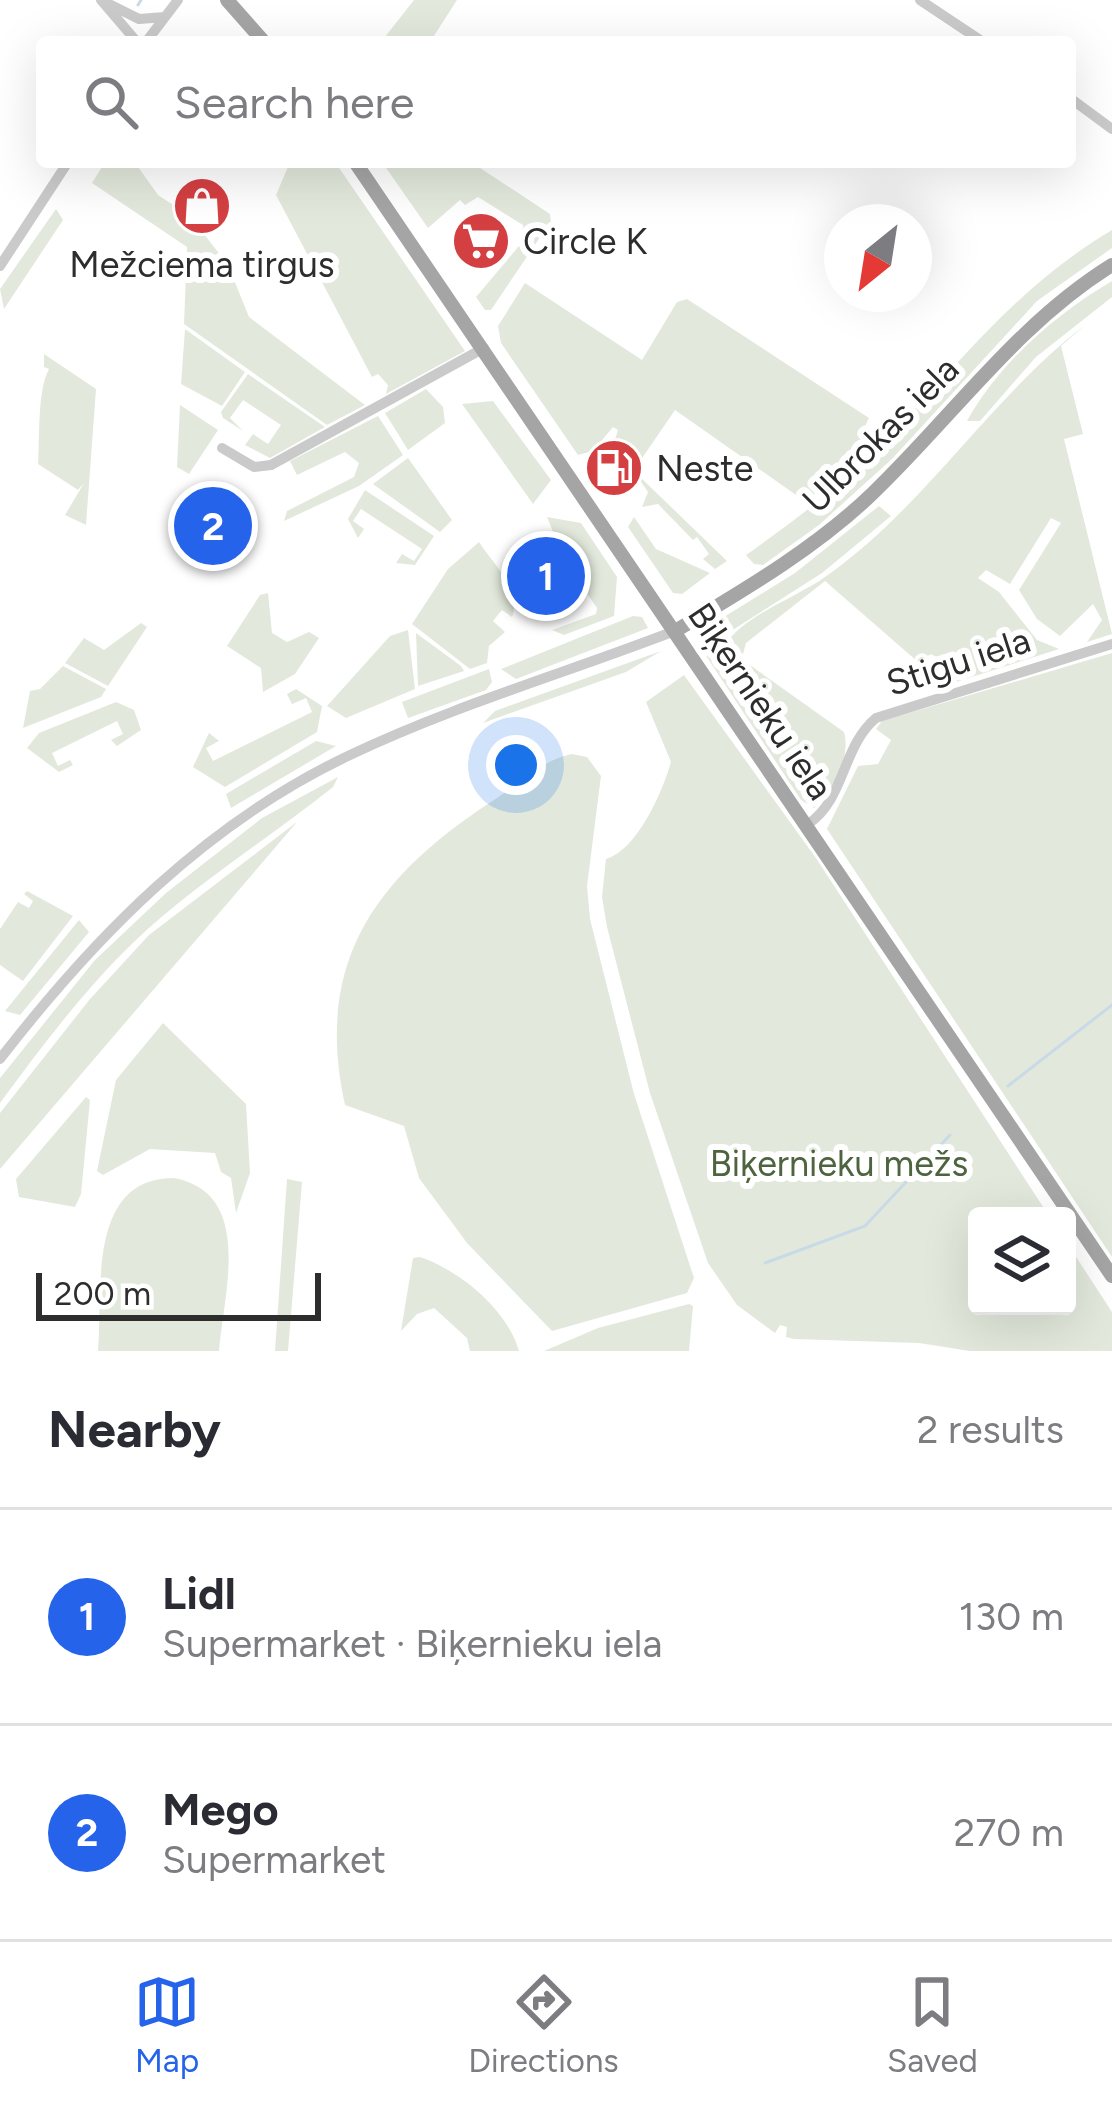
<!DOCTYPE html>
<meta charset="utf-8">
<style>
:root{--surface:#fff;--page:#f2f2f3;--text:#2b2b33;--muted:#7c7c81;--line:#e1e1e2;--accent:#2563eb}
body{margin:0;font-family:Figtree,sans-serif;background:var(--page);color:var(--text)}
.controls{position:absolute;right:36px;bottom:36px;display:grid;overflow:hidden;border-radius:12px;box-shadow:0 12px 48px #0002}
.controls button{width:108px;height:108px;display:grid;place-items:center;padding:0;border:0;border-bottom:3px solid var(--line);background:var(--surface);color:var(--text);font:60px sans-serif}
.compass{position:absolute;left:824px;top:204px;width:108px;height:108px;border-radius:50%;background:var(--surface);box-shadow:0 12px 48px #0002;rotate:210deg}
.scale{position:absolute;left:36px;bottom:30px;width:285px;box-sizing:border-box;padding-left:12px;border:6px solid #2d2d2d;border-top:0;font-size:33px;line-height:42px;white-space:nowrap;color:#2d2d2d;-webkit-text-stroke:9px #fff;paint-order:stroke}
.you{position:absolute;left:516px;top:765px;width:42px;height:42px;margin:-30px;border:9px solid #fff;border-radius:50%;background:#1a73e8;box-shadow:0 0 0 18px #1a73e833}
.badge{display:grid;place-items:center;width:78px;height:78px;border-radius:50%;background:var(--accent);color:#fff;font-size:39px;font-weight:700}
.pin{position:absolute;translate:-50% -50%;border:6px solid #fff;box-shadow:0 3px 12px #0006}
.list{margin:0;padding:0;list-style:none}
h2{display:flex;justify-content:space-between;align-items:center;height:156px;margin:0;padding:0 48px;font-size:51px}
h2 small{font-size:39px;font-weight:400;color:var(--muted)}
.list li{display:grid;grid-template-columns:78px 1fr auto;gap:36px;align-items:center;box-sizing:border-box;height:216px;padding:0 48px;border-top:3px solid var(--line)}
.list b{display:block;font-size:45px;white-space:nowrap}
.list p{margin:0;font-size:39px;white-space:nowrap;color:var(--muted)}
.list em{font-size:39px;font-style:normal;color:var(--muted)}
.icon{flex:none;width:66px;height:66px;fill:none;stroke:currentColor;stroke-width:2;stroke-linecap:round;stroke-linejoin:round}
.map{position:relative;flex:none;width:1112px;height:1351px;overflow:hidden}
.search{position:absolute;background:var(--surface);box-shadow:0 12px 48px #0002;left:36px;right:36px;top:36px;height:132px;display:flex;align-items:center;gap:30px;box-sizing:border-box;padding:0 42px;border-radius:12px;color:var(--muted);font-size:45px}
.sheet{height:588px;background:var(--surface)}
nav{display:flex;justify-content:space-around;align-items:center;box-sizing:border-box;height:168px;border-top:3px solid var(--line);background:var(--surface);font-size:33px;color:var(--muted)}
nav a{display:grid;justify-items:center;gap:6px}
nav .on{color:var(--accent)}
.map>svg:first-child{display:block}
.green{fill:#e2e9dc}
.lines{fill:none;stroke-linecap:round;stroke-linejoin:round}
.stream{stroke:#c9dae7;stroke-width:3}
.minor{stroke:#cacaca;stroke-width:10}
.major{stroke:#a5a5a5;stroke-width:14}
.labels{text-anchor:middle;stroke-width:12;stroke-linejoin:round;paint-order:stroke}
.poi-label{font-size:36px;fill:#2d2d2d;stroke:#fff;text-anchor:start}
.street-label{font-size:36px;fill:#2d2d2d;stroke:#fff}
.park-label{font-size:36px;fill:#4e643f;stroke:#fff}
</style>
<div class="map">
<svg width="1112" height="1351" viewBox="0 0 1112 1351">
<rect width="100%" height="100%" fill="#fff"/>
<path class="green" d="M414 0H457L430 42H381Z
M105 162 136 164 158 195 190 216 228 265 249 317 365 405 327 425 184 324 187 247 92 183Z
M290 162H335L465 351 386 394 388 385 378 374 372 377 276 195Z
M382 162H471L550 214 551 221 491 310H485L476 297 524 240 523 225 478 197 465 205 460 200 428 228Z
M56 209 63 220 4 309 0 289Z
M1112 230V248L1037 301 892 459 819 525 763 565 754 564 746 555C797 519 846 482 889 437 963 359 1018 286 1112 230Z
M1112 281V297L1036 357 980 421H967C999 363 1056 314 1112 281Z
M525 283 642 360 677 302 687 299 869 418 865 426 875 436 806 502 675 410 638 464 639 476 727 561 715 569 703 559 709 554 697 537 693 540 658 504 642 507 648 492 614 443 618 430 613 427 593 451 578 455 501 343 498 326Z
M1085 325 1061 346 1083 434 1064 439 1112 634 1087 642 1102 620 1093 604 1060 636 1037 619 1019 590 1061 523 1051 518 1010 584 986 570 978 578 999 592 1037 640 1059 649 953 683 952 666 931 654 918 662 825 581 746 643 743 654 727 642C748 614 795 598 825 577 925 507 987 401 1085 325Z
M185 329 245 372 222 406 181 384Z
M44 354 96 389 86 525 65 515 84 483 78 490 38 464C40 438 37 391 49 369L44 367Z
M248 374 325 427 270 458 245 445 253 434 268 444 281 425 243 400 230 418 243 431 223 418 221 412Z
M426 389 443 407 445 423 408 450 385 413Z
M493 401 551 480 533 504 462 404Z
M180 405 218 430 189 474 177 467Z
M378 416 403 455 359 486 284 521 287 511 354 477 359 463 345 452 297 475 290 461Z
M408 458 452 520 440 532 373 484Z
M365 490 434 536 415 565 396 563 402 554 414 561 422 549 361 509 353 521 364 529 358 538 348 519Z
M879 506 891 516 822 573 720 638 712 636 706 628 795 573Z
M547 517 581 523 617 577 614 616 564 635 552 630 596 614 597 608 552 543 556 539Z
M634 517 656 549 710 573 682 594 673 593 628 527Z
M479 542C494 565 522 590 512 617L502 610 493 621 505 632 489 646 487 663 470 669 412 624 448 569Z
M268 593 272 633 287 642 309 632 319 638 295 674 263 692 261 668 227 646 260 595Z
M633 616 642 617 648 628 516 679 501 669Z
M141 623 147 627 108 686 65 663 84 638 104 650Z
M408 630 415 689 346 718 327 706 390 636Z
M702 631 844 732C851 757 834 793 814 808L801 800 701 648Z
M416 633 461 666 464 671 418 686Z
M661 651 626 672 483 723 495 711Z
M1112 653V1257L827 829 858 766 878 764 891 740 876 729 882 721Z
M63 666 106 689 101 697 23 728 30 691 40 689Z
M489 669 492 682 486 690 408 718 402 702Z
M684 675 816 858 1049 1216H977V1306H1067V1243L1112 1312V1351H970L919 1343 794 1339 786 1337 787 1327 780 1325 775 1333 737 1305 708 1263 650 1093 607 927 602 897 606 859C637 850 662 793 671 762L646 702Z
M296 689 322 706 317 732 225 787 193 767 209 733 219 741 206 748 213 761 312 712 306 698 292 704 287 694Z
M116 702 134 710 141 730 117 746 111 740 123 734 117 721 52 753 58 766 70 760 73 765 59 772 27 748 39 733Z
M316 741 336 746 231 808 226 794Z
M572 754 587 757 601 776 587 886 590 919 634 1094 694 1278 687 1293 552 1331 467 1243 419 1178 404 1126 345 1105C313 960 378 875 494 800 519 783 542 760 572 754Z
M338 777 333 787C273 835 208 876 150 927 93 978 45 1042 0 1103V1078L95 960 166 893 262 818Z
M297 822 0 1169V1113L90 999 149 935Z
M27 891 73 916 23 981 0 965V929L18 902 29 908 33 901 24 894Z
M79 920 89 932 20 1015 5 1011Z
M163 1023 246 1104 250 1173 236 1213 231 1178 221 1172 215 1153 150 1149 103 1175 97 1171 116 1080Z
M86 1097 90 1100 81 1194 75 1207 19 1197 16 1179Z
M174 1178C254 1193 224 1292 219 1351H98C103 1290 87 1178 174 1178Z
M287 1179 302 1182 288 1351H275Z
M420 1257C459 1270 507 1309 519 1351H470L467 1338 434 1308 417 1314 401 1331 413 1258Z
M689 1304 693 1306 689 1351H544L598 1328Z"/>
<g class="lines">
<path class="stream" d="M138 5 141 0
M1008 1086 1112 1005
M765 1263 865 1226 950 1135"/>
<path class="minor" d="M101 0 139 19 165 17
M101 0 137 42
M920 0 983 42
M146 42 178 0
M1070 98 1112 129
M0 266 68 162
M222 448 254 467 271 465 484 348
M808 824C845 800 842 746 876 718L1112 644
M0 1059C96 935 206 823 350 755 455 705 569 672 677 630"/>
<path class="major" d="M227 0 264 42
M355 162 1112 1276
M677 630C744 590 816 548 873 493 953 416 1017 324 1112 265"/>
</g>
<defs>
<symbol id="shop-disc" viewBox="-11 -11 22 22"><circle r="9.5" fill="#d43f42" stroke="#fff"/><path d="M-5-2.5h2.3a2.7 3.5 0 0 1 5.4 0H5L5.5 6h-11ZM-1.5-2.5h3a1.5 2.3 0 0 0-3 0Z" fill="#fff"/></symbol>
<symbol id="supermarket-disc" viewBox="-11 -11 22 22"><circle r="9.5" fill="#d43f42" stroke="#fff"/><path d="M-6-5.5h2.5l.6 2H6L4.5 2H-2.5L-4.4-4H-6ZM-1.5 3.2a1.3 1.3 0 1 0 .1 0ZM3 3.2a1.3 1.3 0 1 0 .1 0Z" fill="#fff"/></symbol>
<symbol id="fuel-disc" viewBox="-11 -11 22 22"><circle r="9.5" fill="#d43f42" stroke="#fff"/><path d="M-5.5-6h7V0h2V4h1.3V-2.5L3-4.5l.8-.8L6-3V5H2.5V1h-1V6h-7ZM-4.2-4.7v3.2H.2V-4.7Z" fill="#fff"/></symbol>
</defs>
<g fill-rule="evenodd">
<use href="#shop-disc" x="169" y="173" width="66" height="66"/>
<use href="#supermarket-disc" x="448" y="208" width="66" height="66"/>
<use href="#fuel-disc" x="581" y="435" width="66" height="66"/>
</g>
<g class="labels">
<g class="poi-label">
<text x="523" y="254">Circle K</text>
<text x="202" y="277" text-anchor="middle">Mežciema tirgus</text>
<text x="656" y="481">Neste</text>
</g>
<g class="street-label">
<text transform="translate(880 434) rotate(-45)" y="13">Ulbrokas iela</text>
<text transform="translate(958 661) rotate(-18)" y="13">Stigu iela</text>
<text transform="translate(761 701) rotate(56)" y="13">Biķernieku iela</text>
</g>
<g class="park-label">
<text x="839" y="1176">Biķernieku mežs</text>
</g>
</g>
</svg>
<div class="controls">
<button><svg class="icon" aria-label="layers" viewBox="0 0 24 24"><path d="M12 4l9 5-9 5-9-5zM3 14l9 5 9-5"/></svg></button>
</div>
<svg class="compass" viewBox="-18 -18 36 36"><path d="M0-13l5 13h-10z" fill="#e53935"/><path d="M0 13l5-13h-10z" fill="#7c7c81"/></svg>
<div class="scale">200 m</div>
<div class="you"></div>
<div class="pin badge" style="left:546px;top:576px">1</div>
<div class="pin badge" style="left:213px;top:526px">2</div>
<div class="search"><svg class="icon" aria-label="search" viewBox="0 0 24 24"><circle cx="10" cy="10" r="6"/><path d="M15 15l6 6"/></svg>Search here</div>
</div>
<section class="sheet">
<h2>Nearby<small>2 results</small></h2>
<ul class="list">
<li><span class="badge">1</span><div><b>Lidl</b><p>Supermarket · Biķernieku iela</p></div><em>130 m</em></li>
<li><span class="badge">2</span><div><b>Mego</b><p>Supermarket</p></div><em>270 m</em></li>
</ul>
</section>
<nav>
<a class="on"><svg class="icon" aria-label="map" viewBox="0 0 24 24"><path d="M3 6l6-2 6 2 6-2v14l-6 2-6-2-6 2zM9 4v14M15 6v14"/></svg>Map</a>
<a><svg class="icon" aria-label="directions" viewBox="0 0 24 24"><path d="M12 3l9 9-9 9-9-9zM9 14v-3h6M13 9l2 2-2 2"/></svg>Directions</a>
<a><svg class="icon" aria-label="saved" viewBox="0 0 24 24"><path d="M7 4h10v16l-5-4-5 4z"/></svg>Saved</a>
</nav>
